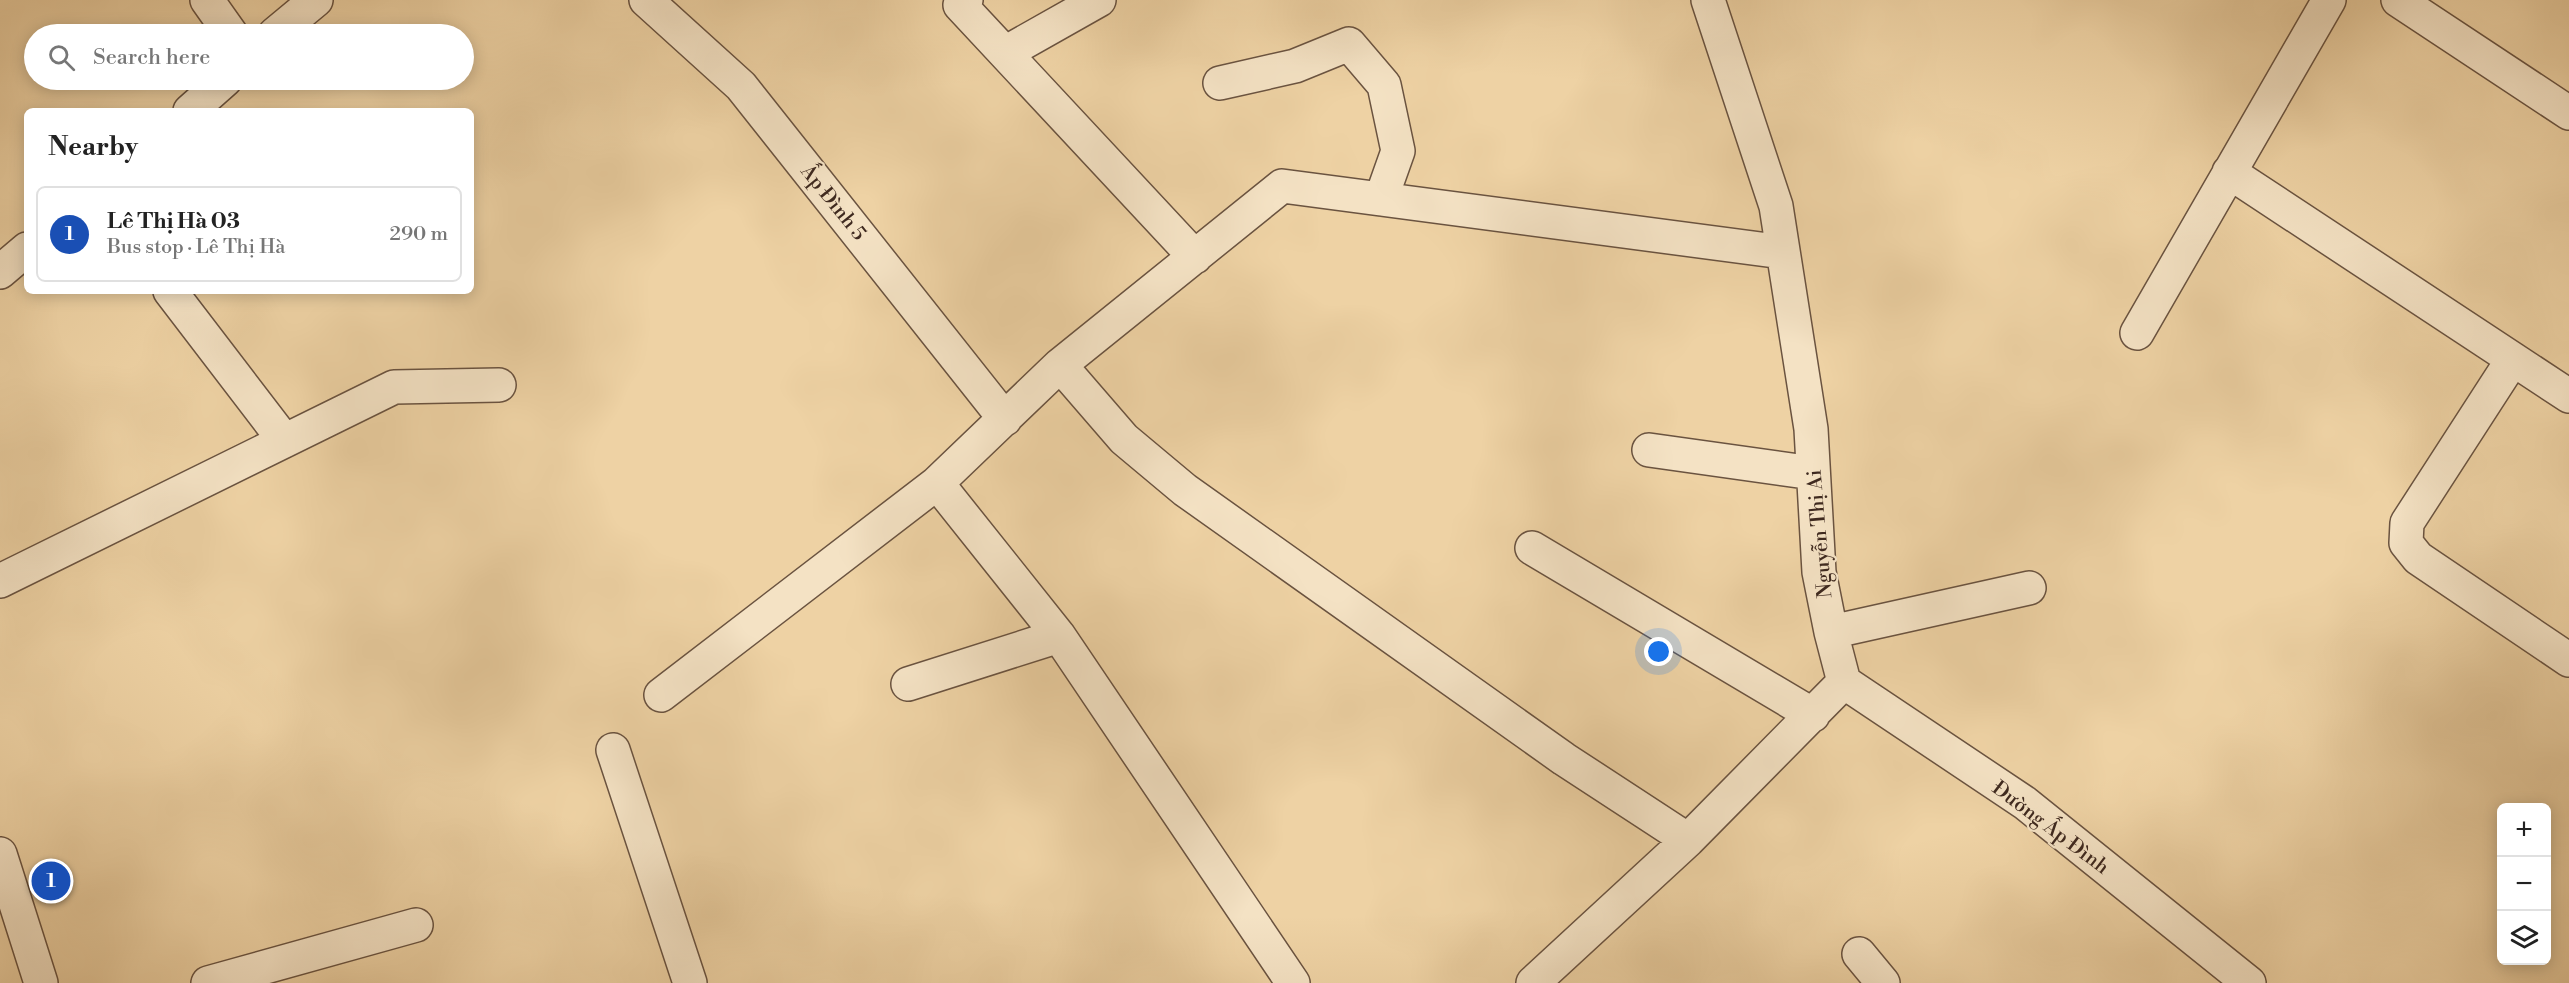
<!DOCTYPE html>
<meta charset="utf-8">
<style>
:root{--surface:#fff;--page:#f6f6f6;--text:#222;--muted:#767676;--line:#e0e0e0;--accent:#2563eb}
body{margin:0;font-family:"Libre Bodoni",serif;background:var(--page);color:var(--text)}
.controls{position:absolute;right:18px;bottom:18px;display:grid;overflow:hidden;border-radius:9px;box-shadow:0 3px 15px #0003}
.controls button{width:54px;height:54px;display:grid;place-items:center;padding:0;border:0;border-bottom:2px solid var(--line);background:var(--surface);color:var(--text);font:30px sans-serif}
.you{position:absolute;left:1659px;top:652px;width:21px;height:21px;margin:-15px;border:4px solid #fff;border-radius:50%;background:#1a73e8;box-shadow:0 0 0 9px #1a73e833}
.badge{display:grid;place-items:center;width:39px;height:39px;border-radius:50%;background:var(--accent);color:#fff;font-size:20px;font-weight:700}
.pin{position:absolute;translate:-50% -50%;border:3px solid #fff;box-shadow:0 2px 6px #0006}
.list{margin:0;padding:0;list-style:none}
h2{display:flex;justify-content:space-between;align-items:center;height:78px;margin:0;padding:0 24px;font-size:26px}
h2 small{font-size:20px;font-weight:400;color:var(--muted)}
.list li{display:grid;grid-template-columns:39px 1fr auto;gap:18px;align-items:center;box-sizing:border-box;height:96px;margin:0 12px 12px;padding:0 12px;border:2px solid var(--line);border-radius:9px}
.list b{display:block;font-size:22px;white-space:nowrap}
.list p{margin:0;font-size:20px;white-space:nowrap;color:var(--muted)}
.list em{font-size:20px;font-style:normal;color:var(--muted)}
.icon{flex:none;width:33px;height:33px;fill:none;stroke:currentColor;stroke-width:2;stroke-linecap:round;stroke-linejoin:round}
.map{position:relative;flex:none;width:2569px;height:983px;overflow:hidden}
.search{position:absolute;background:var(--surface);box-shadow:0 3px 15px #0003;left:24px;top:24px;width:450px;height:66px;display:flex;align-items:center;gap:15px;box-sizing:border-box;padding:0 21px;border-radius:33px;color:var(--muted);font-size:22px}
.panel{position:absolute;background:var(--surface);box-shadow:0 3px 15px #0003;left:24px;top:108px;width:450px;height:186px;border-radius:9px}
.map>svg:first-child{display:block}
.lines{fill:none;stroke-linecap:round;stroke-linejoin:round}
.minor-casing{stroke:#6a5340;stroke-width:36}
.minor{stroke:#f4e2c4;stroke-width:33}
.labels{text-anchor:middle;stroke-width:4.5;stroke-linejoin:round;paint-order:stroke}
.street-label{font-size:20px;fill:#3e291f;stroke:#f4e2c4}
</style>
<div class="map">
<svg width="2569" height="983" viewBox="0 0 2569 983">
<rect width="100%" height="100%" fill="#eed2a4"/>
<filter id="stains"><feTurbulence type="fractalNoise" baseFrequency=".00333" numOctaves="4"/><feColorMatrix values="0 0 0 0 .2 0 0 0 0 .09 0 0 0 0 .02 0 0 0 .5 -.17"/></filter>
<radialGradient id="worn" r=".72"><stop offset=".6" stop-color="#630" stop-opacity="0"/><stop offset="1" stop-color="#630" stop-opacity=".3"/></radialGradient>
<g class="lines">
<defs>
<path id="minor" d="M207 0 231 34
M646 0 741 86 1005 419
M966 0 960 5 1195 257
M1708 0 1776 206 1811 429 1819 572 1831 632 1844 682
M2398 0 2569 113
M275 34 316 0
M1005 53 1099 0
M1220 83 1295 66 1349 44 1384 85 1398 151 1381 199
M190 111 225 80
M2229 172 2569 396
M0 272 27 249
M170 291 284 440
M2137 333 2329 0
M2513 359 2407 523 2406 543 2418 558 2569 660
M1060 365 1124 439 1185 490 1564 759 1688 840
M1649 450 1813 473
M937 483 1060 365 1282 186 1783 252
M1532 548 1813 715
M0 581 394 387 499 385
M1831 632 2029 588
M1844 682 2025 803 2249 983
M908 684 1059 636
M661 695 937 483 1059 636 1293 983
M613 750 690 983
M0 854 41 983
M1859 954 1883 983
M208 983 416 925
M1533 983 1688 840 1844 682"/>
</defs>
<use href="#minor" class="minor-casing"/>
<use href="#minor" class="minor"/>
</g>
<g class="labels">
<g class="street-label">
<text transform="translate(834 202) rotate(51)" y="7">Ấp Đình 5</text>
<text transform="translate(1819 534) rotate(-95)" y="7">Nguyễn Thị Ai</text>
<text transform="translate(2051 827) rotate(37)" y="7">Đường Ấp Đình</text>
</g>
</g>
<rect width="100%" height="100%" filter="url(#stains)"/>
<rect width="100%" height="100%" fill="url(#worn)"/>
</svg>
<div class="controls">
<button>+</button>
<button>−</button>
<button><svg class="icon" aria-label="layers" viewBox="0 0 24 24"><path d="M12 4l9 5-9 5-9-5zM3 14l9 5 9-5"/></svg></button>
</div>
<div class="you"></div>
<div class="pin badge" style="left:51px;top:881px;background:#1a4fb4">1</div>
<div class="search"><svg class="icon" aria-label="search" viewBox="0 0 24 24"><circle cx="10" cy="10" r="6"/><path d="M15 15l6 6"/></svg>Search here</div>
<section class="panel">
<h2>Nearby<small></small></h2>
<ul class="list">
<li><span class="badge" style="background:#1a4fb4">1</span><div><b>Lê Thị Hà 03</b><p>Bus stop · Lê Thị Hà</p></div><em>290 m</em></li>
</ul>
</section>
</div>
